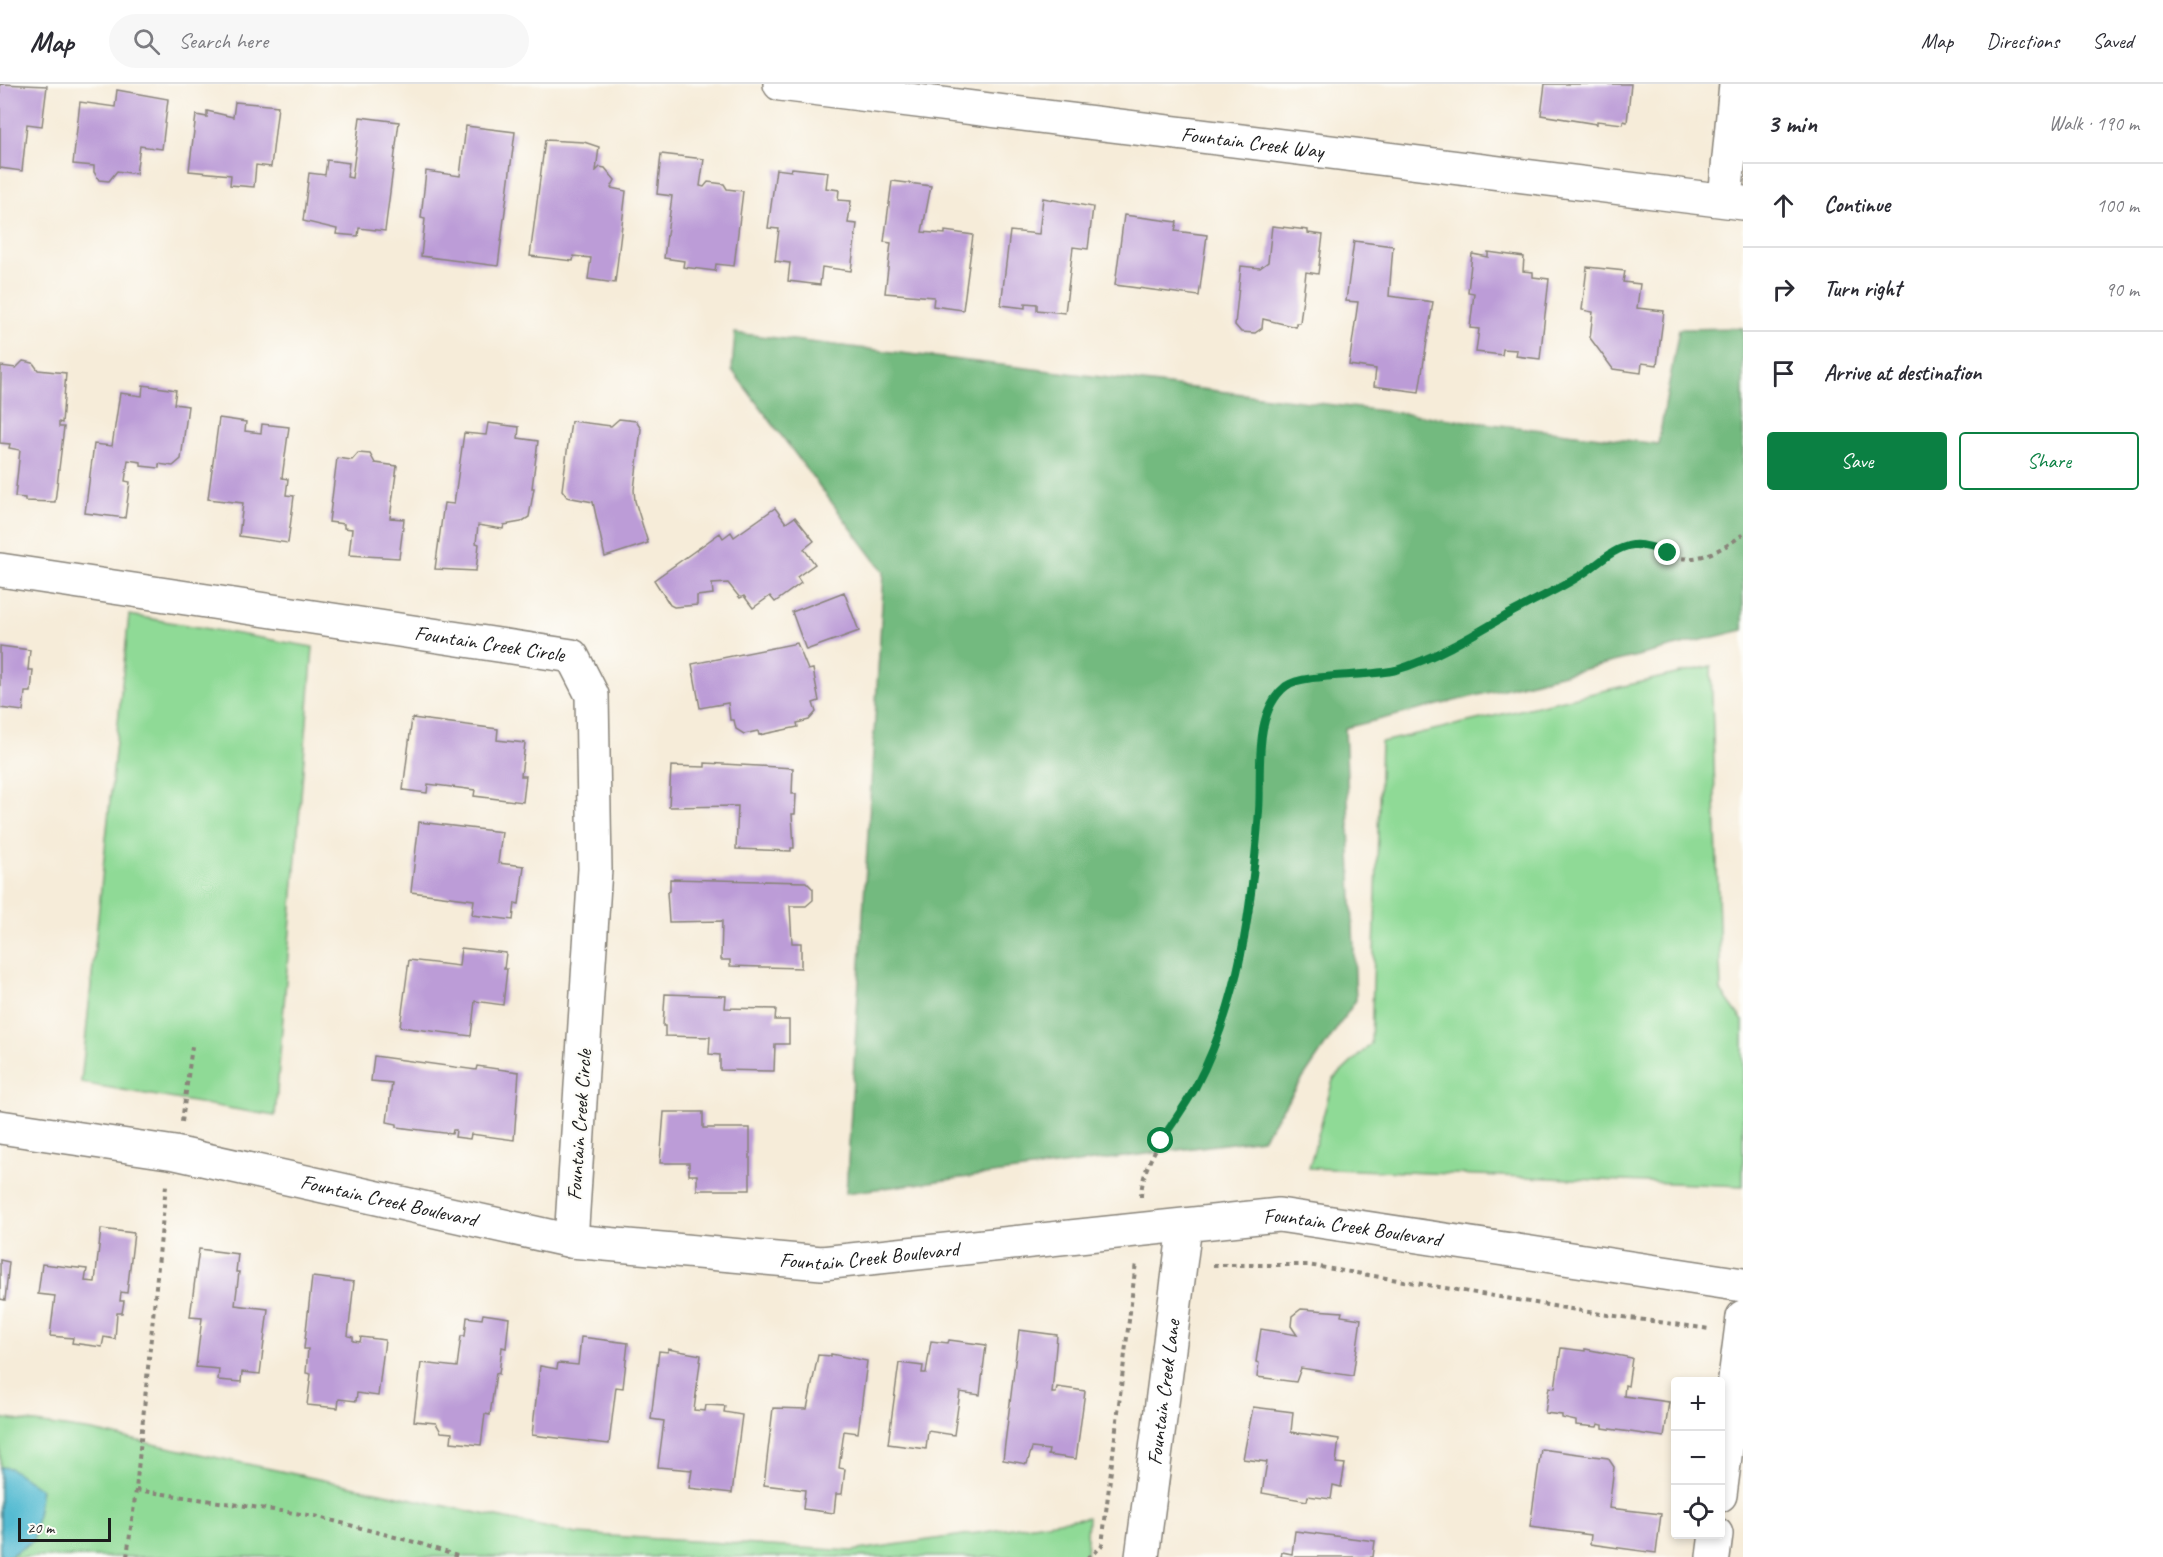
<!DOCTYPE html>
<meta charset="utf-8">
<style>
:root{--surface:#fff;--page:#f7f7f7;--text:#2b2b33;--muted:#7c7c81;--line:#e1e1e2;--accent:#0b8043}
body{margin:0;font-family:Caveat,sans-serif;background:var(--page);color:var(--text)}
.controls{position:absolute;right:18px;bottom:18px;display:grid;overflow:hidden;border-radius:6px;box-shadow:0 3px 9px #0003}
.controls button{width:54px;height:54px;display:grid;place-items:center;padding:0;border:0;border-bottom:2px solid var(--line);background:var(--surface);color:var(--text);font:30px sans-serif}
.scale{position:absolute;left:18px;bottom:15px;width:93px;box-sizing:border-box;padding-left:6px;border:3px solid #1c1c1c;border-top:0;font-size:16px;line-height:21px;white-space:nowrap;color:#1c1c1c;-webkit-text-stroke:4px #fdfcf7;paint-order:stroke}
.stop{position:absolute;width:18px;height:18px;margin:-14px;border:4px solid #0b8043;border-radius:50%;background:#fff}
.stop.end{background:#0b8043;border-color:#fff;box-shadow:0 2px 6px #0008}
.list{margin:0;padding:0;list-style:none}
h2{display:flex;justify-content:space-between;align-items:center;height:78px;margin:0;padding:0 24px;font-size:26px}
h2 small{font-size:20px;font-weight:400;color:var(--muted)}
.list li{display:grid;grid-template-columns:39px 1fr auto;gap:18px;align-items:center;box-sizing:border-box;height:84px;padding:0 24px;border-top:2px solid var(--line)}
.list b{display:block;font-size:22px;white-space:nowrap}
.list em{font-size:20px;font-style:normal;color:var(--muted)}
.actions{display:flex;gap:12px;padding:18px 24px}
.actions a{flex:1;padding:14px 0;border:2px solid var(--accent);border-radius:6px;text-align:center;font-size:21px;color:var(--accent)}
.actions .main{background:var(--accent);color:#fff}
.icon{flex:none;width:33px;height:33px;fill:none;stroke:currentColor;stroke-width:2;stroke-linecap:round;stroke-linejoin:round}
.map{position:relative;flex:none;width:1743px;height:1473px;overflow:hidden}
header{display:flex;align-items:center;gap:36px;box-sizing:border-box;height:84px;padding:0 30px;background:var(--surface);border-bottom:2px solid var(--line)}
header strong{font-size:28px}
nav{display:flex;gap:33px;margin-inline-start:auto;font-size:21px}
.search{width:420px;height:54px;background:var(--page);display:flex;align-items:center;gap:15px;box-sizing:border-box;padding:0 21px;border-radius:33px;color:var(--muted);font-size:22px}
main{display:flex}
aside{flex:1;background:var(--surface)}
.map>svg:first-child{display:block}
.green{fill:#8fda96;stroke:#567b59;stroke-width:1.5}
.forest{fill:#73ba7f;stroke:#486b4e;stroke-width:1.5}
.water{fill:#54bbd2;stroke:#386c77;stroke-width:1.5}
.building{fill:#bc9cd7}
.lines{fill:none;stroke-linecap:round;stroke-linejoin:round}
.minor-casing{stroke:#89847a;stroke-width:36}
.path{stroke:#89847a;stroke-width:4;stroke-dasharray:4.5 4.5;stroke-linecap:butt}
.minor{stroke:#fff;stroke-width:33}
.route{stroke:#0b8043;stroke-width:8}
.labels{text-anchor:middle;stroke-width:4.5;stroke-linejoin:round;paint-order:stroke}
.street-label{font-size:21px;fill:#1c1c1c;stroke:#fdfcf7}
</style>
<header>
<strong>Map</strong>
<div class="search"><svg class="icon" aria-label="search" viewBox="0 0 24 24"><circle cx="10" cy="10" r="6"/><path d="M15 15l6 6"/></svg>Search here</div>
<nav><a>Map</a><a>Directions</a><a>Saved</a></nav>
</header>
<main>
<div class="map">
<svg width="1743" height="1473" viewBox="0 0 1743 1473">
<rect width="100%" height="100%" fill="#fdfcf7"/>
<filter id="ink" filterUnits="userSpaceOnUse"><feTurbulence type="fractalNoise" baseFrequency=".0167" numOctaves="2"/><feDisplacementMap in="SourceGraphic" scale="12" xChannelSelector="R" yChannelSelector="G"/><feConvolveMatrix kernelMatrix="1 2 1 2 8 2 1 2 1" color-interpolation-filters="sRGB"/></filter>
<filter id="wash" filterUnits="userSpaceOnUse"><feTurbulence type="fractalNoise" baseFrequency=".008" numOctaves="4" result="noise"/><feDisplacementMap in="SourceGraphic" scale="24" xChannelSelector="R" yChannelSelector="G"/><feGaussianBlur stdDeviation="1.35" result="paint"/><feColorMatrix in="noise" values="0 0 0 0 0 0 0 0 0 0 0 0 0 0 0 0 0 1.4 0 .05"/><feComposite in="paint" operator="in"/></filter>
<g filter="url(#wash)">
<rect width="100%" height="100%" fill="#f6ecd9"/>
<path class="green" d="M129 531 313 563 275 1032 81 999Z
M1711 582 1721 907 1743 937V1102L1309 1084 1333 996 1371 960 1381 658Z
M0 1334 92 1347 577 1450 852 1467 1088 1433 1086 1473H0Z"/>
<path class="forest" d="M1743 244V546L1345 644 1356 916 1262 1055 846 1109 884 488 732 286 735 249 1658 360 1679 245Z"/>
<path class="water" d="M0 1383 10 1384 41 1405 33 1457 8 1473H0Z"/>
<g id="blocks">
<path class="building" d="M0 0 47 2 42 42 27 40 22 87 0 84Z
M1545 0H1631L1627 38 1623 37V40L1597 37V40L1541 31Z
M117 6 168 15 162 65 140 62 136 90 117 87 109 97 99 96 94 88V82L73 80 80 18 115 23Z
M235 18 278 22 271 83 256 81 254 103 230 101 231 91 189 87 196 31 207 33V27L233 33Z
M360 33 399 38 385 147 359 144 358 152 336 150 337 145 303 137 309 89 325 91 327 76 349 79 347 93 352 94Z
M466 42 515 48 498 182 421 172 425 135 421 134 426 87 460 92Z
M545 56 584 58 599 63 596 87 600 83 605 84 615 96 611 104 626 107 615 199 588 195 591 174 574 172 573 177 530 172Z
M661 70 704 75 700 102 704 103 708 98 724 100 727 105 743 107 734 182 716 180 715 187 683 183 684 177 664 174 672 112 657 110Z
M792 84 828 88 826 104 839 106 838 116 851 117 848 139 857 140 851 187 822 183 820 201 788 197 790 179 775 177 779 145 768 144 776 85 791 87Z
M892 97 931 102 922 148 945 150V147L973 151 963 226 933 222 934 213 885 209 891 159 884 158Z
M1043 114 1093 123 1088 165 1073 163 1065 229 1037 226V220L1025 219V224L1001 221 1010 147 1039 150Z
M1124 131 1177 138 1175 147 1207 151 1199 212 1115 201Z
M1272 142 1308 146V149L1323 151 1318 190 1306 188 1300 239H1296V243L1263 235 1262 244 1255 249 1241 248 1235 241 1241 182 1260 184 1268 178Z
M1354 157 1393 162 1389 212 1433 218 1419 308 1374 302 1376 285 1349 281 1358 218 1346 217Z
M1488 168 1524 173 1523 187 1533 188V193L1549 195 1540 275 1516 272 1517 266 1503 265 1502 271 1476 268 1479 245 1470 244 1474 209 1468 208 1472 170 1488 173Z
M1587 183 1625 187 1623 198 1640 200 1637 224 1664 227 1657 281 1642 279 1641 289 1613 285 1590 254 1593 228 1582 226Z
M23 277 33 279 38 286 66 289 62 339 59 338V343H64L55 418 25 417V414L15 413 20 366 9 364 10 360 0 359 1 282 16 284Z
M143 301 176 306 174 320 188 322 181 375 173 382 159 380V384L141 382V378L128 376 125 397 130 398 125 434 85 429 94 360 112 362 120 309 142 312Z
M219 334 246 338 245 347 261 349 262 340 289 343 282 394 288 395 286 411 294 412 288 459 239 452 243 419 208 415Z
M619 335 636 337 641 345 634 406 635 417 648 459 605 473 593 418 567 413 562 406 571 337 611 342Z
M488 339 519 343 518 354 538 357 532 404H534L529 433 521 438 504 441 503 445 478 441 476 459 479 460 476 487 435 485 444 419 454 420 464 349 486 351Z
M358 369 370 370 375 379 397 382 390 434 404 435 399 474 349 471 352 445 344 444V440L329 438 337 374 352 376Z
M775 424 786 439 795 433 814 457 804 465 815 480 797 493 801 499 775 518 770 512 753 524 744 512 740 514 728 499 712 500 713 510 697 512V521L674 523 670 521 654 496 720 449 723 454 731 448 734 453Z
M844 508 859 547 806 566 792 528Z
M797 559 808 586 813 585 819 617 813 619 816 628 809 636 797 639 798 643 759 651 758 647 744 650 736 645 734 636H730L728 619 700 624 692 580Z
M0 562 30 566 28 586H33L31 608H25L23 627 0 624Z
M412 634 498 645 497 656 525 659 521 692H526L523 718 474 712 475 706 428 700 427 709 403 706Z
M705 679 793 684 792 710H796L795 730H792L794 764H791V767L736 765 738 722 669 723 671 682 705 683Z
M419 738 502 748 498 779 524 782 519 820 515 819 513 836 472 831 474 816 411 808Z
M670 795 806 798 813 805V816L806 822H790L792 859H801V884L730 882V876H721L722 837 669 838 667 808 670 807Z
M461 864 506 869 504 885H507L503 921 475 917 471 952 400 943 409 876 459 882Z
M665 910 726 912 725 924 776 925 775 936H789V960H775L774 987 720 986V971L709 970 710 953 665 952V942H663Z
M374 972 476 986 477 982 519 988 514 1056 471 1050 470 1055 455 1053 456 1046H453L452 1050 397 1043V1040L387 1038 392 999 371 997Z
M664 1028H703V1044H750V1106H697V1091H689V1079H660Z
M101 1145 134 1149 127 1209 121 1208 120 1217H124L122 1229H117L115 1255 104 1253 102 1263 72 1259 73 1254 50 1252 55 1212 38 1210 42 1180 87 1185 85 1197 95 1198Z
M199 1165 238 1170 236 1188H239L235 1221 268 1225 260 1290 242 1288 241 1298 218 1296 219 1285 196 1283 202 1234 190 1233Z
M0 1176 9 1178 5 1216 0 1215Z
M312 1193 354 1198 348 1252 353 1253V1257L360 1258 361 1253 385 1256 378 1312 357 1309 356 1317 339 1315 338 1324 307 1321 311 1290 306 1289 308 1265H304Z
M1301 1225 1342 1228 1341 1232 1361 1235 1353 1292 1301 1284 1296 1298 1257 1293 1259 1279 1256 1278 1261 1245 1297 1251 1291 1242 1292 1232Z
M483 1230 509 1234 506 1264 502 1263 499 1290 496 1289 490 1331 485 1330 481 1361 451 1358 452 1349 441 1348 436 1339 414 1337 421 1279 457 1283 461 1252H465L467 1233 482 1235Z
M1019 1246 1057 1251 1052 1309H1056L1057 1303 1085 1307 1076 1375 1048 1371 1049 1366 1032 1364 1027 1380 1003 1376Z
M581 1253 628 1259 623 1304 616 1303 609 1360 532 1351 540 1282 557 1285 558 1279 578 1281Z
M949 1256 986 1261 980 1311 960 1308 954 1351 928 1347 926 1365 888 1360 899 1279 923 1282 922 1289H926L931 1257 948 1259Z
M1561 1264 1585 1267V1265L1632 1274 1628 1302 1625 1301 1624 1312 1669 1318 1664 1353 1603 1344V1341L1598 1340 1597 1343 1576 1341V1337L1562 1334V1331L1545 1329 1549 1303 1555 1304Z
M668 1265 701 1271 694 1326 705 1327 706 1321 725 1322 724 1328 742 1331 732 1409 689 1404 692 1386 658 1383 664 1337 651 1335 659 1267 668 1268Z
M831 1270 867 1277 858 1349 844 1347 839 1384 845 1385 842 1410H836L834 1429 803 1425 805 1406 764 1401 773 1324 807 1325 818 1271 831 1272Z
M1253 1323 1293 1328 1291 1348 1339 1355 1336 1379 1345 1380 1341 1403 1333 1401 1331 1415 1308 1412 1307 1417 1262 1409 1267 1378 1243 1375Z
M1541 1365 1608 1374 1614 1383 1609 1424 1661 1430 1656 1469 1590 1460 1591 1451 1530 1443Z
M1295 1447 1375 1457 1373 1473H1281L1282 1468 1292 1470Z"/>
</g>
</g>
<g filter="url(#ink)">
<use href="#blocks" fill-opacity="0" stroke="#89847a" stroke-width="1.5"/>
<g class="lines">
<defs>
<g id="minor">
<path id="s1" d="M780 0 1743 119"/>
<path d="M1725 115 1736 0"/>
<path id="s2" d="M0 486 572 572 592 611 595 785 571 1157"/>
<path id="s3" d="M0 1043 175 1069 571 1157 822 1179 1279 1131 1743 1201"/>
<path d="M1720 1411 1743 1233"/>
<path id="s4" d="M1142 1473 1185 1142"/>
<path d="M1713 1473 1716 1450"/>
</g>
</defs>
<use href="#minor" class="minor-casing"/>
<path class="path" d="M182 1038 192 962
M1141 1113C1142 1071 1177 1039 1195 1002 1214 966 1228 925 1239 885 1253 830 1257 770 1260 713 1262 685 1257 651 1269 625 1291 576 1357 600 1400 584 1450 566 1494 537 1540 512 1552 505 1565 501 1577 494 1594 484 1607 469 1626 463 1647 457 1661 471 1681 474 1702 477 1727 463 1743 450
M1213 1181H1308L1601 1230 1710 1245
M136 1406 315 1432 418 1459 460 1473
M127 1473 136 1406 166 1101
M1087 1473 1092 1472 1102 1461 1136 1178"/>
<use href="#minor" class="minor"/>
</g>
</g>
<g class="lines" filter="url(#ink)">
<path class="route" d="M1161 1057C1172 1040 1185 1022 1195 1004 1240 919 1252 821 1259 727 1262 689 1252 629 1286 602 1303 589 1368 593 1396 586 1433 575 1470 553 1502 534 1527 519 1554 508 1578 493 1596 483 1611 464 1633 461 1645 460 1657 465 1668 469"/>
</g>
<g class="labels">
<g class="street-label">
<text dy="7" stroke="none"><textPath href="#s1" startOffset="476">Fountain Creek Way</textPath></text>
<text dy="7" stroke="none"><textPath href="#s2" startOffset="495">Fountain Creek Circle</textPath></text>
<text transform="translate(579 1041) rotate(-86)" y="7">Fountain Creek Circle</text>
<text dy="7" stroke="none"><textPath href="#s3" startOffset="396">Fountain Creek Boulevard</textPath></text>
<text dy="7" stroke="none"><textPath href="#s3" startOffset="1368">Fountain Creek Boulevard</textPath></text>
<text dy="7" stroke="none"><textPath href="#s3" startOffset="882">Fountain Creek Boulevard</textPath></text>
<text dy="7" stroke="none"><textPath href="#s4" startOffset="166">Fountain Creek Lane</textPath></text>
</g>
</g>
</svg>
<div class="controls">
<button>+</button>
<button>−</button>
<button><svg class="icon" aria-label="locate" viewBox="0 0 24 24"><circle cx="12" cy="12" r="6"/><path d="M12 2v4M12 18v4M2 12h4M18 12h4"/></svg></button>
</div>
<div class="scale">20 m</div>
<div class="stop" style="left:1161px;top:1057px"></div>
<div class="stop end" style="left:1668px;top:469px"></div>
</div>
<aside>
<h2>3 min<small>Walk · 190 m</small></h2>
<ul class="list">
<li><svg class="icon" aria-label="ahead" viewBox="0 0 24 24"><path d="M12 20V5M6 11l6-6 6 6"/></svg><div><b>Continue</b></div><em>100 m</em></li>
<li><svg class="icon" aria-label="right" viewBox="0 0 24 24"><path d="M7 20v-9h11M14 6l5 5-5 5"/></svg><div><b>Turn right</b></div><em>90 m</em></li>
<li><svg class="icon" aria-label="arrive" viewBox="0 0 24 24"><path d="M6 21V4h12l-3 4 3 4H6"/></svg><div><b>Arrive at destination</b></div></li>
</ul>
<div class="actions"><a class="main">Save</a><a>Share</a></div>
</aside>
</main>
